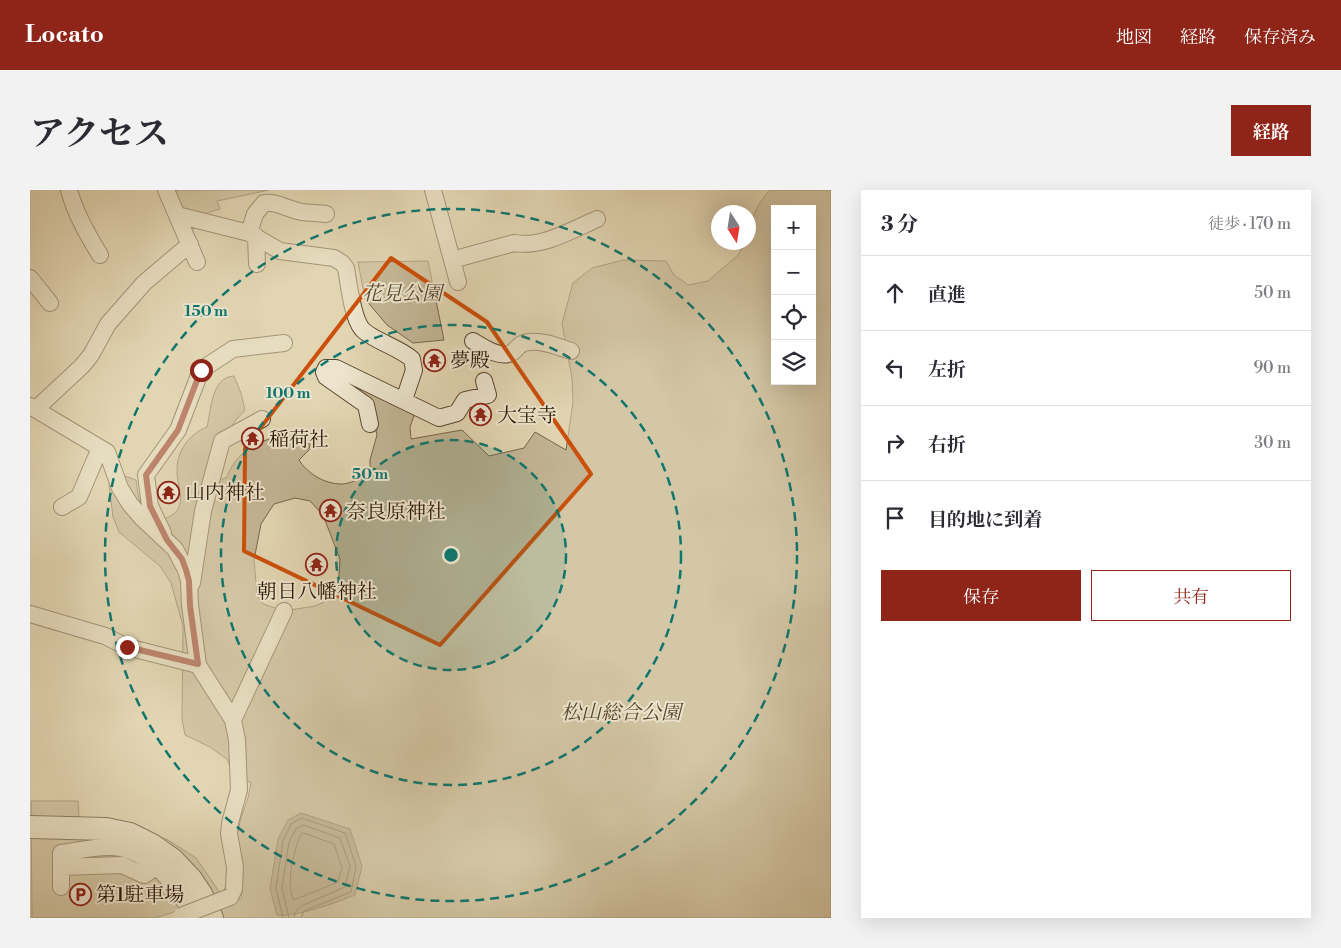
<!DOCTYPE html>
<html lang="ja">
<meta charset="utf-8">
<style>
:root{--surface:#fff;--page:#f2f2f3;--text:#2b2b33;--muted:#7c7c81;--line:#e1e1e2;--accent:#8f2418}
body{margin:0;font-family:"Libre Bodoni","Noto Serif JP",serif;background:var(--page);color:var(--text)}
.controls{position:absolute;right:15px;top:15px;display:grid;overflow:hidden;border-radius:0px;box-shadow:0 5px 20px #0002}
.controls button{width:45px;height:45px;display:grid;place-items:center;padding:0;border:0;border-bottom:1px solid var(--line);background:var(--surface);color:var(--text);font:25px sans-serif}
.compass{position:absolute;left:681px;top:15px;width:45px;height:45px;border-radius:50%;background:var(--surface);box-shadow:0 5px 20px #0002;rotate:168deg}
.stop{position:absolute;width:15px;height:15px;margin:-11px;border:4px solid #8f2418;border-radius:50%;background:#fff}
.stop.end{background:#8f2418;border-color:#fff;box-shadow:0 1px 5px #0008}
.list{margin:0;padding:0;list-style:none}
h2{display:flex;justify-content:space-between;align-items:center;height:65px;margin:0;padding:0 20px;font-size:21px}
h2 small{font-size:16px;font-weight:400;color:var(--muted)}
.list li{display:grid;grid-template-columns:32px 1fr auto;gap:15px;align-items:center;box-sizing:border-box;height:75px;padding:0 20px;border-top:1px solid var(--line)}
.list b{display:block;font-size:19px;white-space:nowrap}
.list em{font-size:16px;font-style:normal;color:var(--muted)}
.actions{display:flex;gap:10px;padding:15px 20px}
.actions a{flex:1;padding:11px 0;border:1px solid var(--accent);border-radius:0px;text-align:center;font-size:18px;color:var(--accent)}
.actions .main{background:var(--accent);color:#fff}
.icon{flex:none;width:28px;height:28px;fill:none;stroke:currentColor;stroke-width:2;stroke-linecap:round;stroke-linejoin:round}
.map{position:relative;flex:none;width:801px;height:728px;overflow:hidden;border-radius:0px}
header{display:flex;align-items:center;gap:30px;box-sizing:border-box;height:70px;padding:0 25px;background:var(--accent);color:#fff}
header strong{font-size:24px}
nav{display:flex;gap:28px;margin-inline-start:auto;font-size:18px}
.intro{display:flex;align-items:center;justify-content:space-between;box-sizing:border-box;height:120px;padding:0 30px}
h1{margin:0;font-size:35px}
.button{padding:12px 22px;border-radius:0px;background:var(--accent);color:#fff;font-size:18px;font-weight:700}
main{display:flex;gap:30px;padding:0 30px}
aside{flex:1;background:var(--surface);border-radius:0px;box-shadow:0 5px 20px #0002}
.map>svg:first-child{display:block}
.green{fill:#c3b594;stroke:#77654b;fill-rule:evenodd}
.water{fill:#a49476;stroke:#746148}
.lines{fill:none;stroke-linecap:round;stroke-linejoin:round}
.shore{stroke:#68543c;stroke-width:1}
.street-casing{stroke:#59452e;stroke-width:18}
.secondary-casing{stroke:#2b1502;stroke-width:24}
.street{stroke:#ece4cd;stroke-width:16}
.secondary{stroke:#ece4cd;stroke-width:22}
.street-bridge-casing{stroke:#59452e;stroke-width:18;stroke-linecap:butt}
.street-bridge{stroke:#ece4cd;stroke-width:16}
.route{stroke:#8f2418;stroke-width:6}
.marked{fill:none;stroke:#cc4f0a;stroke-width:4;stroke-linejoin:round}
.ring{fill:none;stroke:#0f766e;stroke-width:2.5;stroke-dasharray:9 6}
.labels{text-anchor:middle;stroke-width:4;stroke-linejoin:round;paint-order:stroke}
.park-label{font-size:20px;font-style:italic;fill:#59452e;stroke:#ece4cd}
.poi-label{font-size:20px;fill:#2b1502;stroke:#ece4cd;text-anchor:start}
.centre{fill:#0f766e;stroke:#ece4cd;stroke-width:2.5}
.ring-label{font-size:15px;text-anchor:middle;font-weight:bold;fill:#0f766e;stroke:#ece4cd;stroke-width:4;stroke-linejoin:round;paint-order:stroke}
</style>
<header>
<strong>Locato</strong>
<nav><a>地図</a><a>経路</a><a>保存済み</a></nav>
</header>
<div class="intro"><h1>アクセス</h1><a class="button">経路</a></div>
<main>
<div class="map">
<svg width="801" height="728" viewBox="0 0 801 728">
<rect width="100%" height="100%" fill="#e2d6b2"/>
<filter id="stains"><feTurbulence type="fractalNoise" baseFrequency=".004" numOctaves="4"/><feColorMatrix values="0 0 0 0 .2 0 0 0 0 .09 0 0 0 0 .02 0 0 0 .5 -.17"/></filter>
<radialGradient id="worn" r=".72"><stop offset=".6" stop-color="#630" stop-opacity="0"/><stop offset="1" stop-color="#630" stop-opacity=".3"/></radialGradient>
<path class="green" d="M149 0H239L187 11 190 19 171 25 151 21 144 2Z
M740 0H801V728H157L153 719 125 728H2L1 611H48L49 627 103 636 138 650 166 668 199 716 212 708 211 666 207 645 211 628 218 608 221 593 202 581 197 569 180 557 155 545 152 529 153 436 141 393 130 376 89 342 83 327 79 295 81 288 92 285 106 290 108 305 113 320 135 329C138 327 143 325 145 323 156 312 147 295 147 282 146 262 159 244 177 237 181 221 181 187 204 186L211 203 215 220 206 230 187 259V290L196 288C200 280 204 272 211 265 229 248 259 240 280 254L279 260 269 270C277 283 293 293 309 294 318 295 331 288 340 285V270L347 245 340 213 328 201 335 197 382 220 384 226 380 237 381 249 432 240 459 266 494 258 505 242 536 260 543 212 542 189 532 133 543 93 562 78 593 70 636 71 644 85 658 95 678 91 708 65 716 53 718 52C719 32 726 15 740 0ZM745 19H782V191H745ZM265 308 280 311 293 325 310 369 309 386 305 407 285 416 254 421 233 414 227 405 224 370 231 334 244 314Z
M398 71 414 150 383 153 357 135 335 109 328 72Z"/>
<path class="water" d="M271 623 320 639 332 676 325 705C309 712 263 728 247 725L240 699 248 649 258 630Z"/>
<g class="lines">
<path class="shore" d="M274 643 304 654 312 677 308 692 264 710C255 698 264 658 271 644Z
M253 728 246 698 253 651 261 634 272 628 315 643 326 676 321 702 274 721 271 728
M259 728 252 698 259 652 266 639 273 635 310 648 320 676 315 697 271 716 266 721 264 728"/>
<defs>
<path id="street" d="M39 0C45 23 57 44 70 65
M136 0 167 72
M403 0 428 92
M147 25 219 43 250 61 304 68 312 73 316 78C319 94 322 127 332 139 342 150 368 157 382 169L384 180 374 210
M219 43 225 24 234 13C247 11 259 20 272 22 280 23 288 23 296 24
M226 46 227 74
M422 70 484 53C512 58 542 40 567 29
M0 88 20 113
M443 151C453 157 471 170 483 162 489 157 489 153 499 152 513 150 528 157 541 161
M0 216 77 262 90 298 100 314 113 329 145 359 156 380 159 391 160 415 168 475 203 530 207 550 209 600 200 633 199 644 205 677 204 699 200 707
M6 219 52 176 61 165 78 134 114 93 160 54
M340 234 336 215 296 187 294 182 296 178H306L409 228 427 223 435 210 458 205 454 191
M32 317 49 307 70 258
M133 343 120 316 116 285 148 240 171 180 203 159 254 153
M162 393 173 321 192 251 232 229
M0 424 75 446 97 457 168 475
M203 530 254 421
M31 677 92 675 114 685 126 677
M31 697V663C45 661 68 656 82 657 120 659 148 696 164 728"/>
<path id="secondary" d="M0 637 76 639 100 644 122 655 143 670 161 689 171 704 182 728"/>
</defs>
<use href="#street" class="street-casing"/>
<use href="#secondary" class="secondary-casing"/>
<use href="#street" class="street"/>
<use href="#secondary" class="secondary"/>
<defs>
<path id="street-bridge" d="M151 726 200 707"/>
</defs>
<use href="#street-bridge" class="street-bridge-casing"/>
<use href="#street-bridge" class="street-bridge"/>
</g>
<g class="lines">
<path class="route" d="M97 457 168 474 160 416 159 391 156 380 152 369 137 350 120 316 116 285 148 240 171 180"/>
</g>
<path d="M0 0H801V728H0ZM361 68 457 132 561 284 410 455 214 361 215 258Z" fill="#e2d6b2" fill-opacity=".55" fill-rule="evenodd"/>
<path class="marked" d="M361 68 457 132 561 284 410 455 214 361 215 258Z"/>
<circle cx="421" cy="365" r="115" fill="#0f766e" fill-opacity=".12"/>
<g class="ring">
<circle cx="421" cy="365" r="115"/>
<circle cx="421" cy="365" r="230"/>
<circle cx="421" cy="365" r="346"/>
</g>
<defs>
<symbol id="temple-ring" viewBox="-11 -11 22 22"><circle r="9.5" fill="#ece4cd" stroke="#8f2418" stroke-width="1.5"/><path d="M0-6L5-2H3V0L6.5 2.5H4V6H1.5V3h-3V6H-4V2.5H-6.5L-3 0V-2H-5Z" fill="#8f2418"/></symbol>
<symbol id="parking-ring" viewBox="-11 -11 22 22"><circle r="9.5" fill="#ece4cd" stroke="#8f2418" stroke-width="1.5"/><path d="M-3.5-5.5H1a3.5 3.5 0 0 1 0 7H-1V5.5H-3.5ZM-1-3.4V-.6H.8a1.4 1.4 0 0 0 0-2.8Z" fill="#8f2418"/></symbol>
</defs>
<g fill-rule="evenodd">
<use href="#temple-ring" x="392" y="158" width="25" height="25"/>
<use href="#temple-ring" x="438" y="212" width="25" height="25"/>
<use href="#temple-ring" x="210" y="236" width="25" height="25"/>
<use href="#temple-ring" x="126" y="290" width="25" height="25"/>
<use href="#temple-ring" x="288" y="308" width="25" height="25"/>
<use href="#temple-ring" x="274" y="362" width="25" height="25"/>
<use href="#parking-ring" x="38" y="692" width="25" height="25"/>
</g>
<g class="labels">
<g class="park-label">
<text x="372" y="110">花見公園</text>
<text x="591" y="529">松山総合公園</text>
</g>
<g class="poi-label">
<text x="420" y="177">夢殿</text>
<text x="467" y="232">大宝寺</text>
<text x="239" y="256">稲荷社</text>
<text x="155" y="309">山内神社</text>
<text x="316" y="328">奈良原神社</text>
<text x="287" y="408" text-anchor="middle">朝日八幡神社</text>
<text x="66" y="711">第1駐車場</text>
</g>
</g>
<circle cx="421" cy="365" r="8" class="centre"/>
<g class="ring-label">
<text x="176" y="126">150 m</text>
<text x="258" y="208">100 m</text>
<text x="340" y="289">50 m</text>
</g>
<rect width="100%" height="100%" filter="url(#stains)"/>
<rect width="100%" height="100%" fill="url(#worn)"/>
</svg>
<div class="controls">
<button>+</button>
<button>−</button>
<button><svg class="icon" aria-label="locate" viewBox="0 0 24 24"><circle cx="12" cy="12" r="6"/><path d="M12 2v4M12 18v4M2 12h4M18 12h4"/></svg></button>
<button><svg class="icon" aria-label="layers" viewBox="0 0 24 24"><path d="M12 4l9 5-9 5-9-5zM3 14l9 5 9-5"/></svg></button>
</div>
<svg class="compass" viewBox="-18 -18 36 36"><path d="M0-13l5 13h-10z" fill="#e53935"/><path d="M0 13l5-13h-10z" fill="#7c7c81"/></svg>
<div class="stop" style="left:171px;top:180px"></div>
<div class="stop end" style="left:97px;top:457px"></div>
</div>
<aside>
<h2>3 分<small>徒歩 · 170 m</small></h2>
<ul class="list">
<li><svg class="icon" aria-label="ahead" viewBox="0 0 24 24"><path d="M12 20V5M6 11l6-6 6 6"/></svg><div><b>直進</b></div><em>50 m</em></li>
<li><svg class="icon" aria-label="left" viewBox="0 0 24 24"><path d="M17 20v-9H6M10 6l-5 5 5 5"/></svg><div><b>左折</b></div><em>90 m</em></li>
<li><svg class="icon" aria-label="right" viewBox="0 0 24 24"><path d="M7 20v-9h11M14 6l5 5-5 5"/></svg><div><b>右折</b></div><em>30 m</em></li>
<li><svg class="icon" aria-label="arrive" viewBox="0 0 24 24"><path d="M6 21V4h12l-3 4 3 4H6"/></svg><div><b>目的地に到着</b></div></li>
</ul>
<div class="actions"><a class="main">保存</a><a>共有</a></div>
</aside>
</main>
